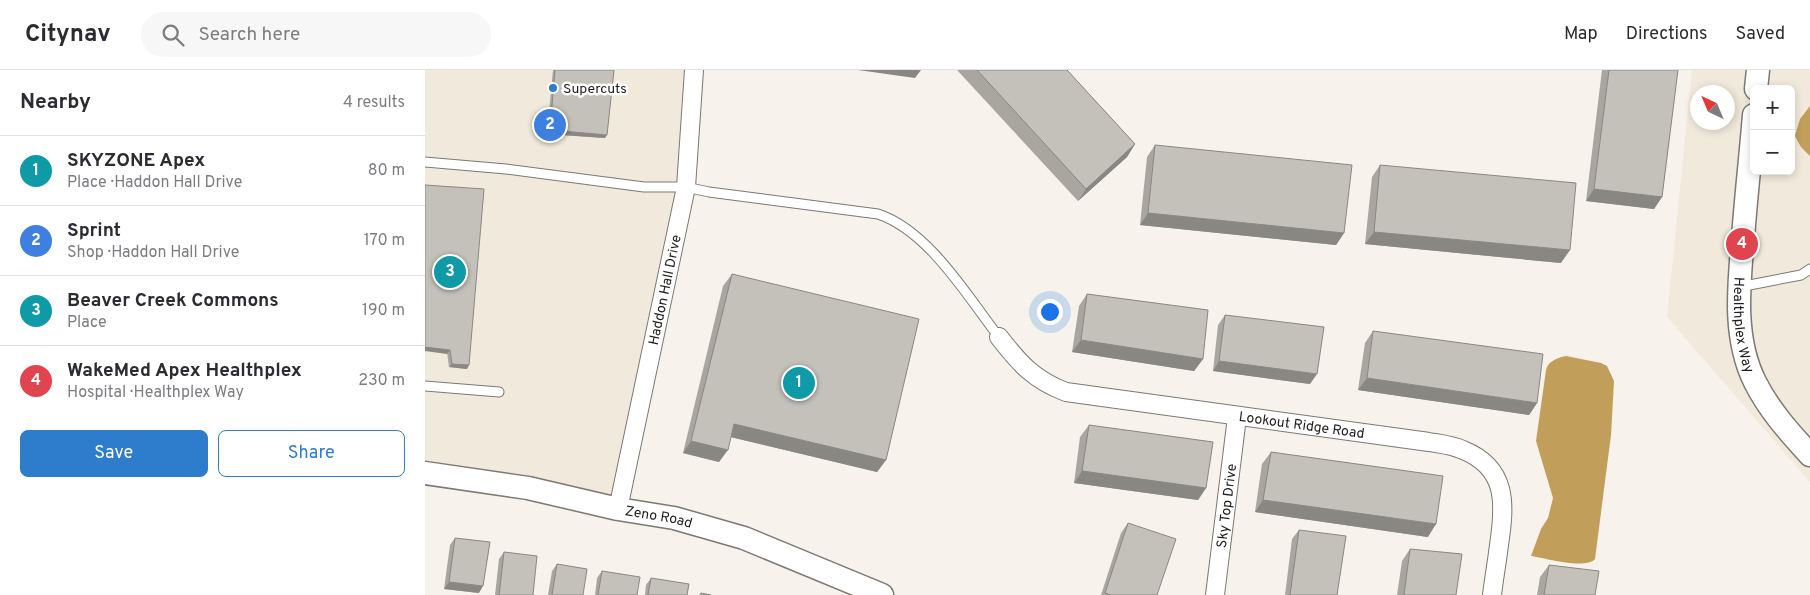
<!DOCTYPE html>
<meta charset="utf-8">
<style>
:root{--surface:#fff;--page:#f7f7f7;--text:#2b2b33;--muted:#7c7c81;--line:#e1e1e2;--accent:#2d7dcc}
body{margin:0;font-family:Overpass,sans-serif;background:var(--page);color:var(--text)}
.controls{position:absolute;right:15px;top:15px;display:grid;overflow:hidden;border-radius:8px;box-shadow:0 2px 8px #0003}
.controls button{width:45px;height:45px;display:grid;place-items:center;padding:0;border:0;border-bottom:1px solid var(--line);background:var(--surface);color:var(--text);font:25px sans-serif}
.compass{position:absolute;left:1265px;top:15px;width:45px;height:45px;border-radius:50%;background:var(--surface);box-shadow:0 2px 8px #0003;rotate:316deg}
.you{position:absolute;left:624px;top:241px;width:18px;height:18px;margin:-12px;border:4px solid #fff;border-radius:50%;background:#1a73e8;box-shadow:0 0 0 8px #1a73e833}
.badge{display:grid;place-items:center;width:32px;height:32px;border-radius:50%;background:var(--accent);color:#fff;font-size:16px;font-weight:700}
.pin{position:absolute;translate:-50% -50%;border:2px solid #fff;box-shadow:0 1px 5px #0006}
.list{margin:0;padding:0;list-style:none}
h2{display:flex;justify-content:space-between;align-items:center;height:65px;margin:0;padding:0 20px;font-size:21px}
h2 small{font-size:16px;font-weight:400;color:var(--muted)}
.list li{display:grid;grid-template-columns:32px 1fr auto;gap:15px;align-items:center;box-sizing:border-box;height:70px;padding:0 20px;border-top:1px solid var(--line)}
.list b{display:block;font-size:19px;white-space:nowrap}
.list p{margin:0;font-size:16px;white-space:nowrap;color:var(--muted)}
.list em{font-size:16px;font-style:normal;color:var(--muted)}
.actions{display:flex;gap:10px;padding:15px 20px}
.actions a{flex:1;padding:11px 0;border:1px solid var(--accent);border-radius:8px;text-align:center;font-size:18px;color:var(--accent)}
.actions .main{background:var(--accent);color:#fff}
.icon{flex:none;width:28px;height:28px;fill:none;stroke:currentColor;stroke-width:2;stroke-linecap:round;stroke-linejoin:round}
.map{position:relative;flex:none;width:1385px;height:525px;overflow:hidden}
header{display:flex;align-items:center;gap:30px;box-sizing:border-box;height:70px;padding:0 25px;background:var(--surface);border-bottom:1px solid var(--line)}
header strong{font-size:24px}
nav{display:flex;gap:28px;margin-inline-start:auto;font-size:18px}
.search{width:350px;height:45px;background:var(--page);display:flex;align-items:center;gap:12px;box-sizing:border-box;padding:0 18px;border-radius:28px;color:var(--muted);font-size:19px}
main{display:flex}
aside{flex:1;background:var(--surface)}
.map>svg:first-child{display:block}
.built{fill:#f1e9db;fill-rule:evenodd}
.water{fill:#c19e5a}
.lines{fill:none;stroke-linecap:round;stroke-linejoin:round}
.service-casing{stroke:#7c7872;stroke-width:11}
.minor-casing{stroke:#7c7872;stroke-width:20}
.tertiary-casing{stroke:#7c7872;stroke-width:25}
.service{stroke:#fff;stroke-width:9}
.minor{stroke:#fff;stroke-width:18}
.tertiary{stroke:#fff;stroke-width:22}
.wall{fill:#a9a6a0}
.shaded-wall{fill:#898782}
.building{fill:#c4c1ba;stroke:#898782}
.poi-dot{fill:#2d7dcc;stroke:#fff;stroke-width:2}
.labels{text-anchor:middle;stroke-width:5;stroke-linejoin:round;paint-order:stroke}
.poi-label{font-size:14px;fill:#1e1d1b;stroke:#fff;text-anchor:start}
.street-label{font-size:14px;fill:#1e1d1b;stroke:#fff}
</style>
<header>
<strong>Citynav</strong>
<div class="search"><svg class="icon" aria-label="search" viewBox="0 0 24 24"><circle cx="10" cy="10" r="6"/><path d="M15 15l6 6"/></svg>Search here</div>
<nav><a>Map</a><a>Directions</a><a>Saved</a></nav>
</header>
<main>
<aside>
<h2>Nearby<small>4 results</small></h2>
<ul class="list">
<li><span class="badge" style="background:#0f9aa8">1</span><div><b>SKYZONE Apex</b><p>Place · Haddon Hall Drive</p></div><em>80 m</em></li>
<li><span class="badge" style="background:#3f7fe0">2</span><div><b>Sprint</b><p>Shop · Haddon Hall Drive</p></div><em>170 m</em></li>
<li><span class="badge" style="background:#0f9aa8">3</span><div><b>Beaver Creek Commons</b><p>Place</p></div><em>190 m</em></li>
<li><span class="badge" style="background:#e0444e">4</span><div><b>WakeMed Apex Healthplex</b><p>Hospital · Healthplex Way</p></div><em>230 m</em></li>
</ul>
<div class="actions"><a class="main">Save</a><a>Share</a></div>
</aside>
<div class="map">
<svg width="1385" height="525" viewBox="0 0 1385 525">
<rect width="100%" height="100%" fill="#f7f3ec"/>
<path class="built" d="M0 0H267L261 117 193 439 0 403Z
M1267 0H1385V412L1242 247ZM1329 19H1366V101H1329ZM1272 22H1302V52H1272Z"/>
<path class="water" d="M1385 36V86L1376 77 1370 66 1375 49Z
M1141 286 1176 293 1182 296 1189 311 1186 365 1170 489C1160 500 1120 488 1106 486L1116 459 1123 448 1128 428 1111 371 1121 300C1123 291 1132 288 1141 286Z"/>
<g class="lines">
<defs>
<path id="service" d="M0 92 81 99 219 117H261L284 122 453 144C504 161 542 226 574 267
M1314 217 1376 205 1385 199
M0 316 74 322"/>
<g id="minor">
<path id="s1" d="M574 267C594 293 609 310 641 322L1004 372C1015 374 1027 375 1038 380 1083 398 1080 435 1074 475 1072 492 1069 508 1067 525"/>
<path id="s2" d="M193 439 261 117 269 0"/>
<path id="s3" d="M790 525 812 347"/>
</g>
<g id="tertiary">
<path d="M1331 19 1333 0"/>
<path id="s4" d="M1329 45C1326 82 1322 118 1319 155 1315 207 1306 264 1330 312 1344 340 1364 362 1385 385"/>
<path id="s5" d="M0 403 103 418 193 439 249 448 319 468 457 525"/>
</g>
</defs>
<use href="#service" class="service-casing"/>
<use href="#minor" class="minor-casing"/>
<use href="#tertiary" class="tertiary-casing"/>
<use href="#service" class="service"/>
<use href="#minor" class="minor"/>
<use href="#tertiary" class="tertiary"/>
</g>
<path class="wall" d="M128 0H189L180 68 122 64Z
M532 0H642L710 74 702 87 653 131Z
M1177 0H1253L1237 127 1229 139 1161 131Z
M730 75 919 163 911 175 715 155 722 87Z
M955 95 1136 193 940 174 947 107Z
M0 115 42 299 24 297Z
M307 204 461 390 452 402 306 367 294 392 258 383 298 216Z
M662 224 778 289 769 301 647 282 654 236Z
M800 245 885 314 788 301 793 255Z
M948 261 1112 333 1104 345 933 320 940 273Z
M664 355 781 418 773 430 649 413 655 367Z
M846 382 1003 467 830 442 837 394Z
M703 453 732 525H676L696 463Z
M874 460 912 525H860L867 469Z
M30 468 54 523 19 519 25 475Z
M985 479 1031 525H972L977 491Z
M79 482 108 525H70L74 489Z
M132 494 158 525H123L127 501Z
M1124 495 1170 525H1112L1115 507Z
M177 501 212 525H170L172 508Z
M226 508 262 525H220L221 515Z"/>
<path class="shaded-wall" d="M433 0H496L490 8Z
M125 60 182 65 180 68 122 64Z
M710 74 702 87 653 131 661 119Z
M1169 119 1237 127 1229 139 1161 131Z
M723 143 919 163 911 175 715 155Z
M949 162 1145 180 1136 193 940 174Z
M656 270 778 289 769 301 647 282Z
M0 277 25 280 22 284 0 281Z
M794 291 892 304 885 314 788 301Z
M27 294 44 295 42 299 24 297Z
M942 308 1112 333 1104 345 933 320Z
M309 354 461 390 452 402 301 366Z
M266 371 303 380 294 392 258 383Z
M657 401 781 418 773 430 649 413Z
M838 430 1011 454 1003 467 830 442Z
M24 512 58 516 54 523 19 519Z"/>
<path class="building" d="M130 0H189L182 65 125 60Z
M552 0H642L710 74 661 119Z
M1184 0H1253L1237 127 1169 119Z
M730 75 927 95 919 163 723 143Z
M955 95 1151 113 1145 180 949 162Z
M0 115 59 119 44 295 27 294 25 280 0 277Z
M307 204 494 249 461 390 309 354 303 380 266 371Z
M662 224 783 240 778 289 656 270Z
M800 245 899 257 892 304 794 291Z
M948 261 1118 284 1112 333 942 308Z
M664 355 788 372 781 418 657 401Z
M846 382 1018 406 1011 454 838 430Z
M703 453 751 469 732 525H686L680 523Z
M874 460 921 466 912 525H865Z
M30 468 65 472 58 516 24 512Z
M985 479 1037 484 1031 525H979Z
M79 482 112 486 108 525H74Z
M132 494 162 499 158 525H127Z
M1124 495 1174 501 1170 525H1119Z
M177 501 215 507 212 525H173Z
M226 508 264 514 262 525H223Z
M276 523 286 525H275Z"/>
<circle class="poi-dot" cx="128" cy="18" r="5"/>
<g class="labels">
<g class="poi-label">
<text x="138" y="23">Supercuts</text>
</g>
<g class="street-label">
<text dy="5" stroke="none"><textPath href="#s2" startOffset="224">Haddon Hall Drive</textPath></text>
<text dy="5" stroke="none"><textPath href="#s4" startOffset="211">Healthplex Way</textPath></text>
<text dy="5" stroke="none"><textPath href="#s1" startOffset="326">Lookout Ridge Road</textPath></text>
<text dy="5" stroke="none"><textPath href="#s3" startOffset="90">Sky Top Drive</textPath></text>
<text dy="5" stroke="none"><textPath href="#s5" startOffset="238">Zeno Road</textPath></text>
</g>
</g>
</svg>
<div class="controls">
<button>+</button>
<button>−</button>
</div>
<svg class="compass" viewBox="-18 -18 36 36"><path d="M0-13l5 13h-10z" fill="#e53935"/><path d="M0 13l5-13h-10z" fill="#7c7c81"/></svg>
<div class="you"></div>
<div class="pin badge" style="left:374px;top:313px;background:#0f9aa8">1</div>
<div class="pin badge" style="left:125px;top:55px;background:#3f7fe0">2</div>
<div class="pin badge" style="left:25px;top:202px;background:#0f9aa8">3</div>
<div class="pin badge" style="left:1317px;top:174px;background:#e0444e">4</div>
</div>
</main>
